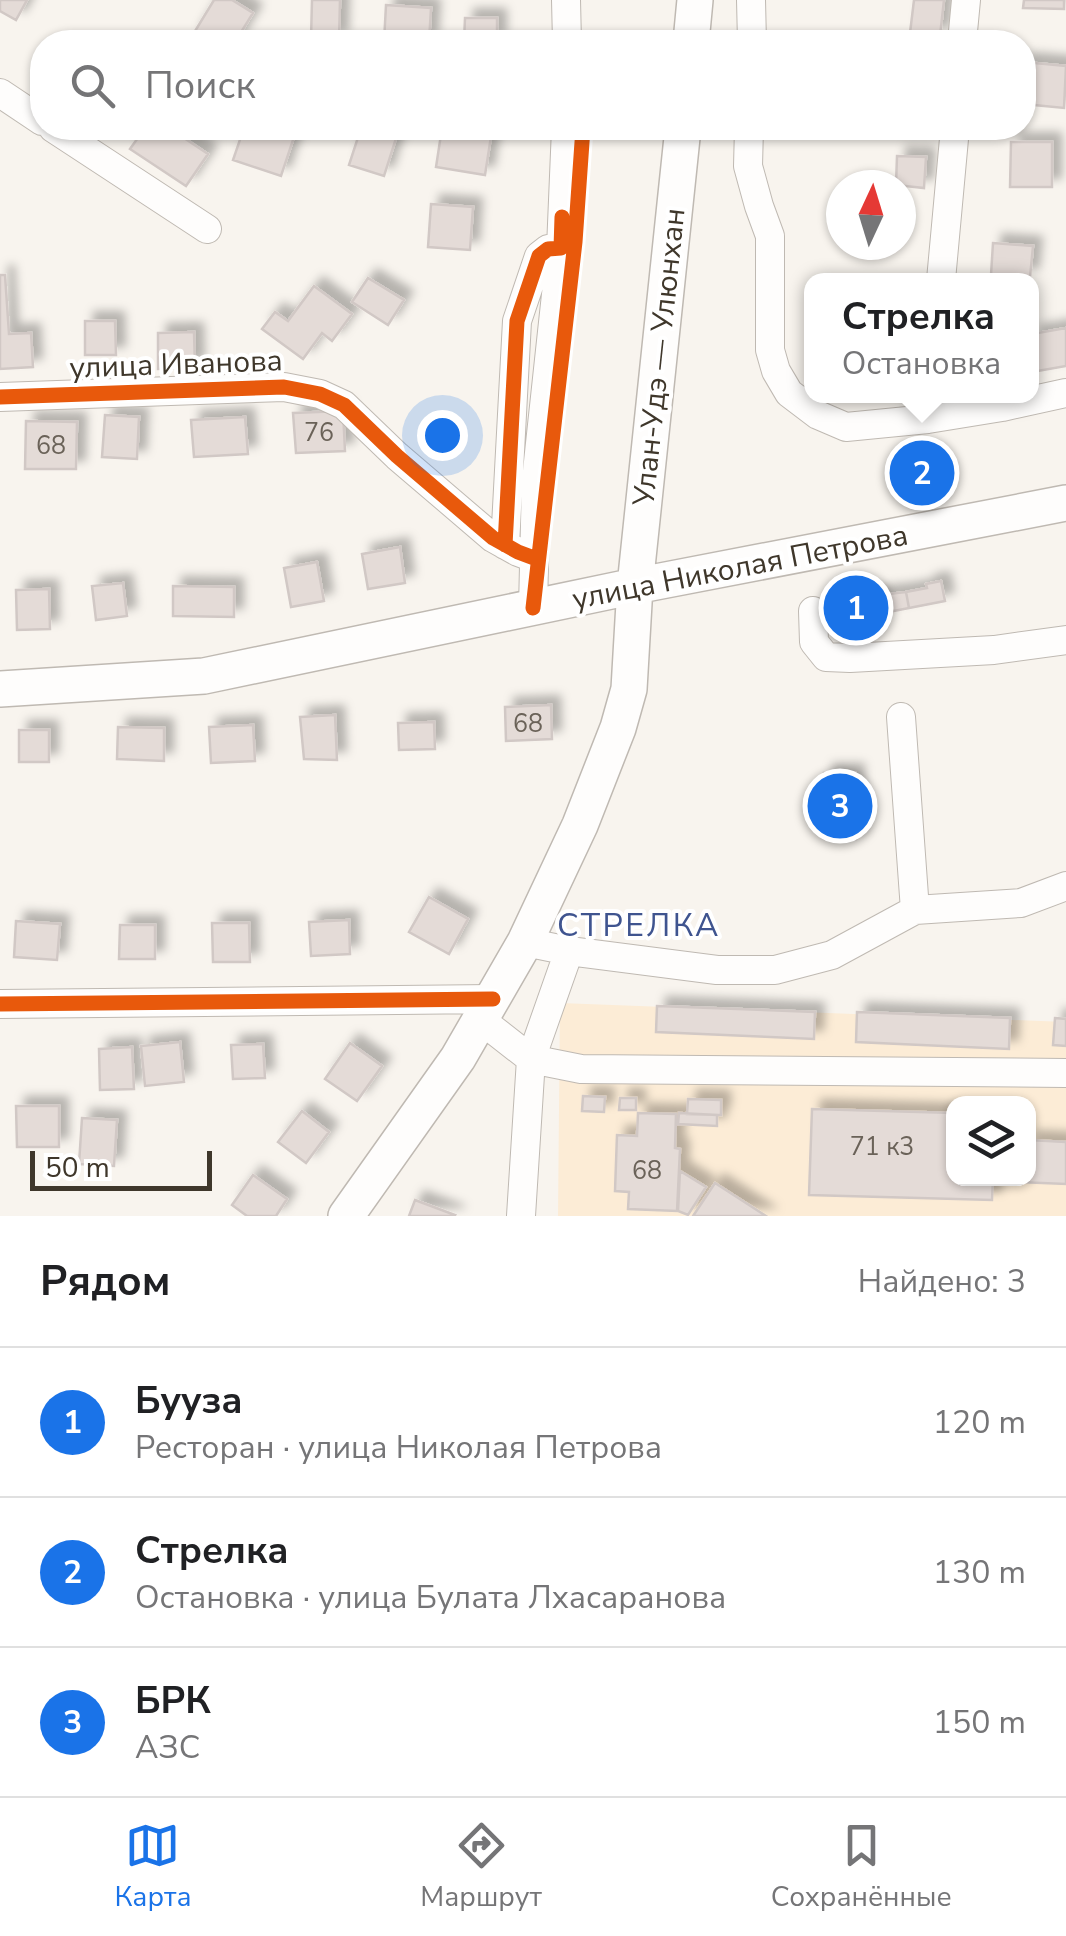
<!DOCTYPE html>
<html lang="ru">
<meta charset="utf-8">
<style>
:root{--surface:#fff;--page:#f2f2f2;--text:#202124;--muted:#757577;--line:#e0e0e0;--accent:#1a73e8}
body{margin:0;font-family:"Nunito Sans",sans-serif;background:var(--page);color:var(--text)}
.controls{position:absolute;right:30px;bottom:30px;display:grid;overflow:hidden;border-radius:20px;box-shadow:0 2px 8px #0004}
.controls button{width:90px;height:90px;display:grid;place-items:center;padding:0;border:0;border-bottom:2px solid var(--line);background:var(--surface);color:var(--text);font:50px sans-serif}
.compass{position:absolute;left:826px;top:170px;width:90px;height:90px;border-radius:50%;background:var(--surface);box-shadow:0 2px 8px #0004;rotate:4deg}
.scale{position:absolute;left:30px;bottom:25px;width:182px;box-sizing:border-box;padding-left:10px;border:5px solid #3f372b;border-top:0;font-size:28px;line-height:35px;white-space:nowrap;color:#3f372b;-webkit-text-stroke:8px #fff;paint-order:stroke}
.you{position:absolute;left:442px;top:435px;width:35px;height:35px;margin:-25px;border:8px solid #fff;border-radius:50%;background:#1a73e8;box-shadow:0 0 0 15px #1a73e833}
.badge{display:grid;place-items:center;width:65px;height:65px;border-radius:50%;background:var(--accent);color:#fff;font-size:32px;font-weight:700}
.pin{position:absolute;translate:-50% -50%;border:5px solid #fff;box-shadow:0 2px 10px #0006}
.popup{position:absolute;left:804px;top:273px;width:235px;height:130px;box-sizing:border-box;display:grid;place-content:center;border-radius:20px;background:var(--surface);filter:drop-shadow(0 2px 8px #0005);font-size:32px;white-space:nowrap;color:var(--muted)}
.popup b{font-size:38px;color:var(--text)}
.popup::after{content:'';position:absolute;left:50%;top:100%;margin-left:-20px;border:20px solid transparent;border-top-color:var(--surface)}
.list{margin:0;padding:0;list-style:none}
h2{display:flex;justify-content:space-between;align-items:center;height:130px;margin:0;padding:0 40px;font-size:42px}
h2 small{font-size:32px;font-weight:400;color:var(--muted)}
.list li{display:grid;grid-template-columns:65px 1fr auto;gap:30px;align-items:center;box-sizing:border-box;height:150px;padding:0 40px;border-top:2px solid var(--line)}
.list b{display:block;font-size:38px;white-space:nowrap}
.list p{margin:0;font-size:32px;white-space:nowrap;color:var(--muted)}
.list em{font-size:32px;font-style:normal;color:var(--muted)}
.icon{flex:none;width:55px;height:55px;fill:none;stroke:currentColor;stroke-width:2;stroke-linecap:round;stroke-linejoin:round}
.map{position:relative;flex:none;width:1066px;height:1216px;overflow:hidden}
.search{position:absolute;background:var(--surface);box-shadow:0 2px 8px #0004;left:30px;right:30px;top:30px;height:110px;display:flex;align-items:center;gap:25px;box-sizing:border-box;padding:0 35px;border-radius:40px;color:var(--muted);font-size:38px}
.sheet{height:580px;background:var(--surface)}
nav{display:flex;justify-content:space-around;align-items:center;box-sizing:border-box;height:140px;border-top:2px solid var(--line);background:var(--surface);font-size:28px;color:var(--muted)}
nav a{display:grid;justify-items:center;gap:5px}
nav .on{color:var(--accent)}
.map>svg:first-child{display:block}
.built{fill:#fcecd6;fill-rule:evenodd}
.building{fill:#e4dbd7;stroke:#d1c8c5;stroke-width:2.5;filter:url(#shadow)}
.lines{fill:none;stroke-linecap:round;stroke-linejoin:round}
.minor-casing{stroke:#bfb9b2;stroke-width:30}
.major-casing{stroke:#bfb9b2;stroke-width:38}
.minor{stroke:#fefdfc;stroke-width:28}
.major{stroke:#fefdfc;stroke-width:35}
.cycleway-casing{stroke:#fff;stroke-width:21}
.cycleway{stroke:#e8590c;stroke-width:15}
.labels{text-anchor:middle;stroke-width:8;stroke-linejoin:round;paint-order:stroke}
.number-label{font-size:25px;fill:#6a6258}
.street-label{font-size:30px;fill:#3f372b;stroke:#fff}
.neighbourhood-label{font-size:32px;letter-spacing:2.5px;fill:#3f548f;stroke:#fff}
</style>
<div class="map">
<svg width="1066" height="1216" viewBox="0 0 1066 1216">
<defs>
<filter id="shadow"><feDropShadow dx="9" dy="-9" stdDeviation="5" flood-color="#0004"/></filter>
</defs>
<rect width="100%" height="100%" fill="#f8f4ee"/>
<path class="built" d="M560 1003 1066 1022V1216H558ZM954 1104H1028V1178H954Z"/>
<path class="building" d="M0 0H27L16 20 0 11Z
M214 0H232L253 13 235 42H203L192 36Z
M312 0H340L339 40 311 39Z
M914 0H944L940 36 910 33Z
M1024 0H1064V9L1023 8Z
M386 5 431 8 429 42H384Z
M465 18H497V42H464Z
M1024 62 1066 66 1064 108 1024 104Z
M145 128H169L208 154 186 186 130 149Z
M244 128H287L296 131 281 176 233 160Z
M361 128 399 129 384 176 349 165Z
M442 128 492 130 485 175 436 167Z
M1011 142H1052V187H1010Z
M897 156 926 157 924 188 896 185Z
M431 204 473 207 470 250 428 247Z
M993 243 1033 246 1030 277 991 275Z
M0 275H5L9 334 31 333 33 367 0 369Z
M368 278 404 300 388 325 352 302Z
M314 286 352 314 332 341 322 333 303 359 262 329 275 312 288 321Z
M85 321H115L116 355H85Z
M1066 328V366L1032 372V334Z
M194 332 195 368 158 369V333Z
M343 411 345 451 296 453 293 413Z
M105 415 139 417 137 459 102 457Z
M245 417 248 454 194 457 191 420Z
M26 421 77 422 76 469H25Z
M400 547 405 583 368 589 362 554Z
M317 562 324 601 291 607 284 568Z
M941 581 945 601 909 608 906 592 927 588 926 584Z
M123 583 127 616 96 620 92 586Z
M173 586 234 587V617L173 616Z
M49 589 50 629 17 630 16 590Z
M906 592 909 608 838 622 835 600Z
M551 705 552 739 506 741 505 707Z
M335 715 337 760 304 759 300 717Z
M434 722 435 749 399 750 398 723Z
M253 725 255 761 211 763 209 727Z
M118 727 164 728V761L117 759Z
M19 730H49V762H19Z
M824 773H855L856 839H825Z
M429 897 468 919 449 954 409 932Z
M349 920 350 954 311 956 309 922Z
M16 921 60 924 57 960 14 957Z
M212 923H249L250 962H213Z
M120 925H155V959H119Z
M657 1006 815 1012 814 1039 656 1032Z
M857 1012 1010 1018 1009 1049 856 1042Z
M1055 1018 1066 1019V1046L1053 1045Z
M180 1042 184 1082 145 1086 141 1046Z
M350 1043 382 1066 357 1101 325 1079Z
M263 1044 265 1078 233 1079 231 1045Z
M132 1047 134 1089 100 1090 99 1049Z
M583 1096 605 1097 604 1112 582 1111Z
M620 1098H636V1110H619Z
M688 1099 721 1100V1115L687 1114Z
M16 1106H59V1147H17Z
M812 1109 954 1113V1178H993L992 1200 809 1195Z
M302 1111 329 1132 306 1163 278 1142Z
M638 1113 676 1114 675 1148 680 1149 677 1211 628 1209 629 1192 615 1191 617 1135 637 1136Z
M679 1113 717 1115V1126L678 1124Z
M82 1118 117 1120 114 1166 79 1164Z
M1028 1140 1066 1142V1184L993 1181V1178H1028Z
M680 1171 706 1187 688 1215 678 1211Z
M253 1175 287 1199 276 1216H247L232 1205Z
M715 1183 766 1216H693Z
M415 1200 455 1215 454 1216H409Z"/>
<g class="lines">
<defs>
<path id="minor" d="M566 0 567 42
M751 0 752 42
M962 42 966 0
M0 93 42 121
M53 128 207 229
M749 128 748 166 759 206 770 236V350L776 371 789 393 818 415 846 427 928 419 1002 407 1066 393
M941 280 955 128
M0 397 284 387 320 394 344 405 397 456 493 538 518 552 534 558
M505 545 517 321 539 256 548 249 561 248 566 128
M533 608 536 481 561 248
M813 611 814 642 826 657 850 658 994 650 1066 640
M901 717 915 910
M525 942 569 951 717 970H775L832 955 915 910 1021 903 1066 886
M0 1004 493 999
M481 1020 531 1059 581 1069 1066 1073
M521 1216 531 1059 569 951"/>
<path id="major" d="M691 42 695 0
M0 689 204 676 635 586 1066 503
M346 1216 458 1058 525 942 580 825 618 728 629 689 635 586 683 128"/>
</defs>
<use href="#minor" class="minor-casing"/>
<use href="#major" class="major-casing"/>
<use href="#minor" class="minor"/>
<use href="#major" class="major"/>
<defs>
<path id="cycleway" d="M0 397 284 387 320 394 344 405 397 456 493 538 518 552 534 558
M505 545 517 321 539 256 548 249 561 248 562 217
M533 608 575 242 583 128
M0 1004 493 999"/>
</defs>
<use href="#cycleway" class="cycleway-casing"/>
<use href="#cycleway" class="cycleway"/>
</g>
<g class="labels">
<g class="number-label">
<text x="319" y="441">76</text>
<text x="51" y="454">68</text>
<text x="528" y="732">68</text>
<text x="882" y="1155">71 к3</text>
<text x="647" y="1179">68</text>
</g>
<g class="street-label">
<text transform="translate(659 357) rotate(-84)" y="10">Улан-Удэ — Улюнхан</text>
<text transform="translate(176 364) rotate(-2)" y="10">улица Иванова</text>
<text transform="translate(740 567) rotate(-11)" y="10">улица Николая Петрова</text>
</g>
<g class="neighbourhood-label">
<text x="639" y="936">СТРЕЛКА</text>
</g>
</g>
</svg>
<div class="controls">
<button><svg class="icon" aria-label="layers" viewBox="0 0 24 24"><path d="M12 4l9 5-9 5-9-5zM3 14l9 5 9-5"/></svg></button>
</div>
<svg class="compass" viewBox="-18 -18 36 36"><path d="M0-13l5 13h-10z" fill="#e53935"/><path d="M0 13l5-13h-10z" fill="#757577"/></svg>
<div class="scale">50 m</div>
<div class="you"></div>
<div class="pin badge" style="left:856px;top:608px">1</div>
<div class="pin badge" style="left:922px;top:473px">2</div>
<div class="popup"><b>Стрелка</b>Остановка</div>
<div class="pin badge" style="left:840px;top:806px">3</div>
<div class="search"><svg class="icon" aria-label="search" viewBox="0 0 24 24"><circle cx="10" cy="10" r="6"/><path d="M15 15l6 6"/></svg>Поиск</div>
</div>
<section class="sheet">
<h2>Рядом<small>Найдено: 3</small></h2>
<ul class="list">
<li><span class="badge">1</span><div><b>Бууза</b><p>Ресторан · улица Николая Петрова</p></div><em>120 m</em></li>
<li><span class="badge">2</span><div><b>Стрелка</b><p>Остановка · улица Булата Лхасаранова</p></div><em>130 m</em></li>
<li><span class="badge">3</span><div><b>БРК</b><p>АЗС</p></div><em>150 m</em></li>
</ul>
</section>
<nav>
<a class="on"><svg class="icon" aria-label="map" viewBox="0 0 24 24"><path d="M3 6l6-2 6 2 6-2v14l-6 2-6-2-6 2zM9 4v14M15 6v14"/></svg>Карта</a>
<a><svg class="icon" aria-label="directions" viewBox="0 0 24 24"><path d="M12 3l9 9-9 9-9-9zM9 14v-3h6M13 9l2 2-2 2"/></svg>Маршрут</a>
<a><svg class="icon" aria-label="saved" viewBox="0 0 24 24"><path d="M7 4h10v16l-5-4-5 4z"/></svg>Сохранённые</a>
</nav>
